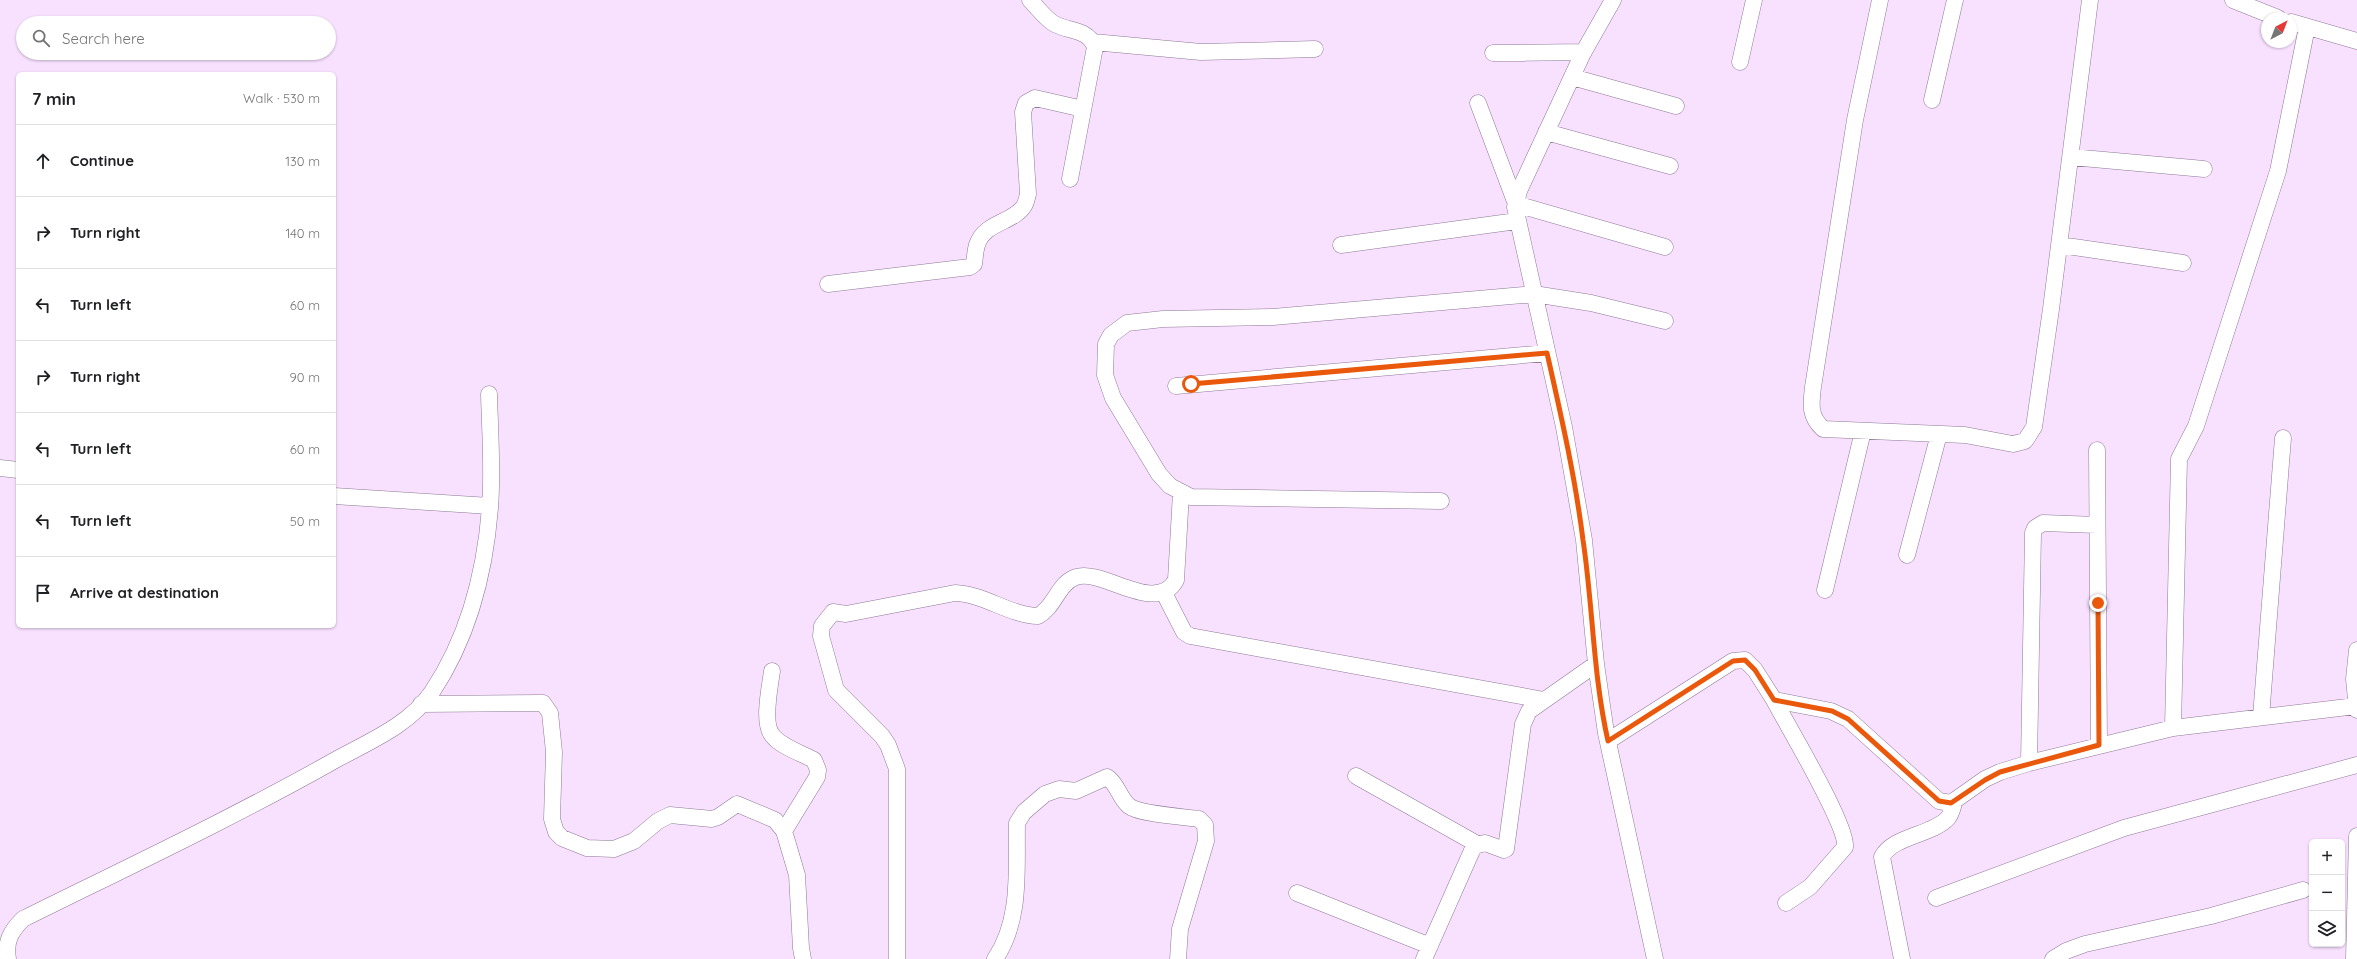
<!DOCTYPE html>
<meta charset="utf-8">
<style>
:root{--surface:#fff;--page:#f6f6f6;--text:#202124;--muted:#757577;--line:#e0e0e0}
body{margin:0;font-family:Quicksand,sans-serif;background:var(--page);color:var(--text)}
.controls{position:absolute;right:12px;bottom:12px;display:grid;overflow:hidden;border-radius:6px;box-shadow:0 1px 3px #0004}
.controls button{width:36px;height:36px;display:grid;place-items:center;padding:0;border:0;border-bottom:1px solid var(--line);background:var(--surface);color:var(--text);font:20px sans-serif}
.compass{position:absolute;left:2261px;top:12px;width:36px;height:36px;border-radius:50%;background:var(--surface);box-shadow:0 1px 3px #0004;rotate:42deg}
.stop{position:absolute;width:12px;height:12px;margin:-9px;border:3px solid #ea580c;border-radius:50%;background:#fff}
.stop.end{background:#ea580c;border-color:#fff;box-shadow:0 1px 4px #0008}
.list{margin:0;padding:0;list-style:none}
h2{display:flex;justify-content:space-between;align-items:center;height:52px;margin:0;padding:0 16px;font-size:17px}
h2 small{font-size:13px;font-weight:400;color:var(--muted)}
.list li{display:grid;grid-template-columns:26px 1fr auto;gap:12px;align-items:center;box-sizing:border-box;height:72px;padding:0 16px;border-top:1px solid var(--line)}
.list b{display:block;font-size:15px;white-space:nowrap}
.list em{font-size:13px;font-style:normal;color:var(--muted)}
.icon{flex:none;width:22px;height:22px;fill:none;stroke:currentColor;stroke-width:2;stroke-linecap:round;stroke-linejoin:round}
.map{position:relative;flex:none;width:2357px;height:959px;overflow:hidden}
.search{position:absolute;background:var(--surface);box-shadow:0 1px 3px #0004;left:16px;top:16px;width:320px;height:44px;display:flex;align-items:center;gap:10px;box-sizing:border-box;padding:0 14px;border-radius:22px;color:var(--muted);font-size:15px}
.panel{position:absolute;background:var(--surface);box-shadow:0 1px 3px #0004;left:16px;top:72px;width:320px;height:556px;border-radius:6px}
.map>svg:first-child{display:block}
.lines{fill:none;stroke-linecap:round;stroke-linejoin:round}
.minor-casing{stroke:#8f7995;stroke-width:17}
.minor{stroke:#fff;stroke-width:16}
.route{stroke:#ea580c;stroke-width:5}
</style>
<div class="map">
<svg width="2357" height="959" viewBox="0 0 2357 959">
<rect width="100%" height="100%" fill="#f8e1ff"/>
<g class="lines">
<defs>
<path id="minor" d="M1030 0C1037 7 1044 17 1053 23 1067 32 1088 28 1095 47L1070 179
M1613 0 1583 53 1519 191 1515 207 1564 427 1584 540 1596 664 1606 733 1655 959
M1880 0 1855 120 1813 387C1811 404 1809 416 1823 429L1965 435 2013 444 2025 441 2034 427 2051 309 2090 0
M2233 0 2278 18
M2291 22 2357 41
M1093 42 1201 52 1315 49
M1493 53 1584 52
M1740 62 1754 0
M1572 77 1676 106
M1932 100 1955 0
M1478 103 1516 204 1665 247
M1546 132 1670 166
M2071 157 2204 169
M1341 245 1517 221
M2060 245 2183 263
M828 284 970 267 974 264C975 258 975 251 977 245 984 222 1013 223 1024 206 1026 203 1027 198 1028 194L1023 112 1026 103 1035 98 1083 109
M1176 386 1547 353
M2097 450 2099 745
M0 468 18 470
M334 496 490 506
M1441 501 1191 497 1170 486 1159 474 1113 398 1105 375 1106 344 1111 335 1127 323 1163 319 1273 317 1534 294 1591 303 1665 321
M1907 555 1939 434
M1825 590 1863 431
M1164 593 1184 632 1190 636 1544 700
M2357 650 2354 679 2357 710
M772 671C770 687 762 722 772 735 781 747 801 753 814 760L818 770 817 777 784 831
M1774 700C1787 725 1848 826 1845 847L1810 887 1786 903
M421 704 543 703 550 713 554 752 552 819 556 832 562 838 587 848 614 849 634 841 658 821 670 815 712 819 718 817 737 804 775 820 784 831 797 875 801 948 803 959
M2261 717 2283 438
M2173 728 2179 459 2196 426 2278 171 2307 27
M1608 741 1733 661 1745 660 1755 670 1774 700 1831 711 1848 719 1939 801 1951 803 1985 779 2000 772 2029 763 2173 728 2356 706
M2029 763 2033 533 2035 528 2043 523 2097 525
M1356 776 1477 844
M1297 893 1430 946
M1936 898 2124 828 2357 765
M8 959C5 941 11 931 23 919 126 868 230 819 330 763 365 743 408 727 432 692 468 638 485 572 490 508 493 471 490 432 489 394
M897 959V769L888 745 882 736 836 690 821 636 822 626 833 612 846 614 955 593C984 594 1009 615 1038 616 1055 607 1058 583 1076 577 1103 568 1156 616 1176 580L1181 493
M995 959C1022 919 1016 869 1017 823L1024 812 1045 794 1059 789 1076 791 1107 777C1118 784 1119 798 1129 806 1139 814 1184 817 1199 819L1205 825 1206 841 1180 929 1178 959
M1424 959 1474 846 1485 843 1504 850 1506 849 1523 724 1529 711 1596 664
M1902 959 1882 857C1892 836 1933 835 1948 818 1952 813 1953 806 1955 800
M2053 959 2066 951 2085 944 2211 916 2303 890
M2354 959 2357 836"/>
</defs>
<use href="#minor" class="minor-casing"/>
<use href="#minor" class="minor"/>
</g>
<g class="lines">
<path class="route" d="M1191 384 1547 353C1561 415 1575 476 1583 540 1593 606 1593 675 1608 741L1733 661 1745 660 1755 670 1774 700 1832 711 1848 719 1939 801 1951 803 1985 780 2000 772 2099 745 2098 603"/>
</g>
</svg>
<div class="controls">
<button>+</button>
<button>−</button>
<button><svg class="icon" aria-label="layers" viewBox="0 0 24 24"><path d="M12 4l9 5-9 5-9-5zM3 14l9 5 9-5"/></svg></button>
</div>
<svg class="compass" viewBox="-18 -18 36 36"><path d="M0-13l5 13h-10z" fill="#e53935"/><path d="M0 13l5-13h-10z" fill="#757577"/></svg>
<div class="stop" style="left:1191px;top:384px"></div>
<div class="stop end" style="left:2098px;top:603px"></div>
<div class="search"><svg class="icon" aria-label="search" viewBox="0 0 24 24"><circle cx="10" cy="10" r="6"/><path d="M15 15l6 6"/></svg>Search here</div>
<section class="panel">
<h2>7 min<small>Walk · 530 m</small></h2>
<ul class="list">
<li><svg class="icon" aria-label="ahead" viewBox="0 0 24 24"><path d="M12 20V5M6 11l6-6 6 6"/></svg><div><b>Continue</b></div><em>130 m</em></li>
<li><svg class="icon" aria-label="right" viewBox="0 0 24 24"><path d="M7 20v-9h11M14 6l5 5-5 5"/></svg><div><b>Turn right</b></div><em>140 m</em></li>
<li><svg class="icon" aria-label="left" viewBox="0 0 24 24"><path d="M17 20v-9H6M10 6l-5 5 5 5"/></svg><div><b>Turn left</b></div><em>60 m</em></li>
<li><svg class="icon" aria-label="right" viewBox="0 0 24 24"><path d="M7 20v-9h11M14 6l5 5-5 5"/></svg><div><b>Turn right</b></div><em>90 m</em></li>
<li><svg class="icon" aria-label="left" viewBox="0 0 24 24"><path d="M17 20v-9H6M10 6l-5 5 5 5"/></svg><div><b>Turn left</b></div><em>60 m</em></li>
<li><svg class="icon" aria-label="left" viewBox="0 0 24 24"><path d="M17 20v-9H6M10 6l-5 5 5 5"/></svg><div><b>Turn left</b></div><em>50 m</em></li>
<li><svg class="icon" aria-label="arrive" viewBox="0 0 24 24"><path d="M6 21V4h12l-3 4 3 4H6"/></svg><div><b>Arrive at destination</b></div></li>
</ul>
</section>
</div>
